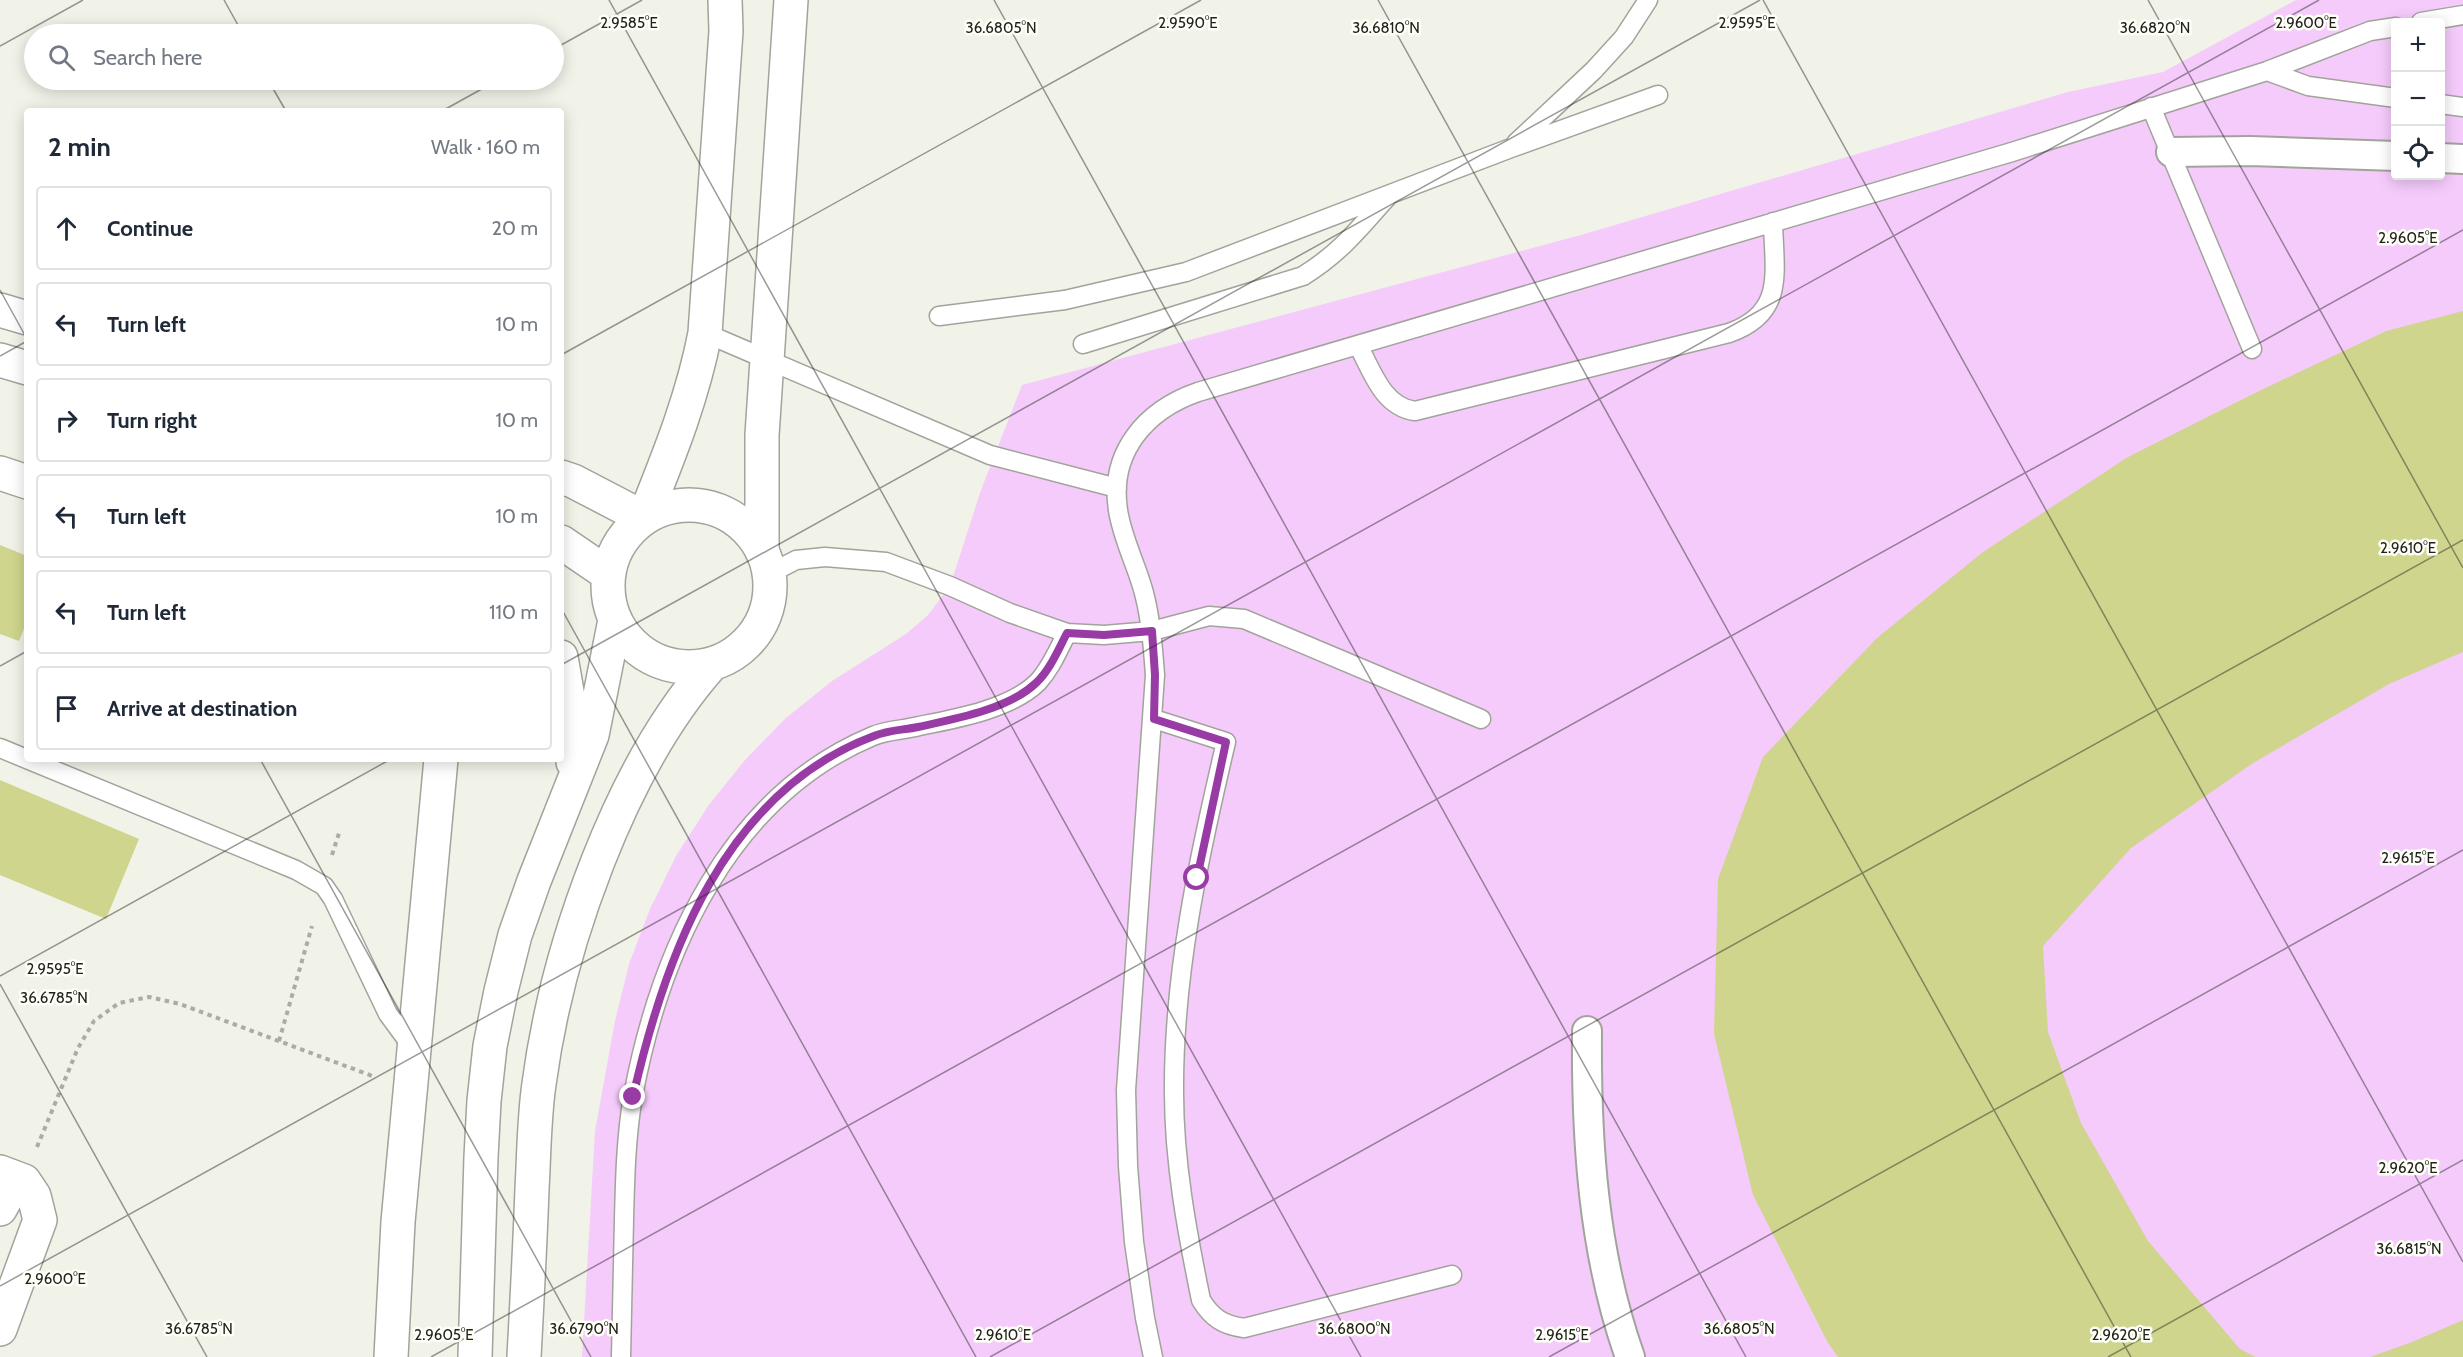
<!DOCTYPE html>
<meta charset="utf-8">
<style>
:root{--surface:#fff;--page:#f2f2f3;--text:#1f2937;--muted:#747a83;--line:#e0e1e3}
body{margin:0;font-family:Cabin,sans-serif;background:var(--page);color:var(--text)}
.controls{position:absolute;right:18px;top:18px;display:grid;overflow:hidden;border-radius:6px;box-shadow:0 3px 15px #0003}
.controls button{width:54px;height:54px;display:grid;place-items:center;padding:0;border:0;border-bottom:2px solid var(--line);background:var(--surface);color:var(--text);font:30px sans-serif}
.stop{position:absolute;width:18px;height:18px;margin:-14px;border:4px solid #983ba5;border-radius:50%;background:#fff}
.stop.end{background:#983ba5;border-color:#fff;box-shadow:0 2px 6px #0008}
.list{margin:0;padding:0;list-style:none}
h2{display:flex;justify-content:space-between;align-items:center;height:78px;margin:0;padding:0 24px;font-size:26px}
h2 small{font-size:20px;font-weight:400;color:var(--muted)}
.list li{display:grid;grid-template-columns:39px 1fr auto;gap:18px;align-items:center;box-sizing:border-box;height:84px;margin:0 12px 12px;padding:0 12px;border:2px solid var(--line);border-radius:6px}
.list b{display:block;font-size:22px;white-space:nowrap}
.list em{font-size:20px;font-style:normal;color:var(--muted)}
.icon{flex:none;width:33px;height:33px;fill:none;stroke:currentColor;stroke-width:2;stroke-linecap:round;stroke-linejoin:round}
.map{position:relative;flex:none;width:2463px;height:1357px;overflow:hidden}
.search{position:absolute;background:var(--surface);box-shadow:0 3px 15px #0003;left:24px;top:24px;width:540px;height:66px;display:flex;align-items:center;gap:15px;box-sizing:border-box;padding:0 21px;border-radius:33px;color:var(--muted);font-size:22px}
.panel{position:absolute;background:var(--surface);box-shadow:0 3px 15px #0003;left:24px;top:108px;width:540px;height:654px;border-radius:6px}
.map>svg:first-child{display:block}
.green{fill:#f5cbfb;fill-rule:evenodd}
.building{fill:#cfd58d}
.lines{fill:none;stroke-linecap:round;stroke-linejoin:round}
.service-casing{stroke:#a2a39b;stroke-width:21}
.pedestrian-casing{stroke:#a2a39b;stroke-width:32}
.minor-casing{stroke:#a2a39b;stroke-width:36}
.secondary-casing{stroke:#a2a39b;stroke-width:36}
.trunk-casing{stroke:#a2a39b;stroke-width:36}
.path{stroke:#abaca4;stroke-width:4;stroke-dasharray:4.5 4.5;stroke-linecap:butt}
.service{stroke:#fff;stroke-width:18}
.pedestrian{stroke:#fff;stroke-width:28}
.minor{stroke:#fff;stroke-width:33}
.secondary{stroke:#fff;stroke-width:33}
.trunk{stroke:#fff;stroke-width:33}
.route{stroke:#983ba5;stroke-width:8}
.ticks{fill:none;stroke:#21211e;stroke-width:1.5;stroke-opacity:0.45}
.ticks-label{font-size:15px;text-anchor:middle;fill:#21211e;stroke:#fefff6;stroke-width:5;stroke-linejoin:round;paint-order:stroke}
</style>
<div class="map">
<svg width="2463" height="1357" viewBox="0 0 2463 1357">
<rect width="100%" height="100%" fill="#f1f2e8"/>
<path class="green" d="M2296 0H2463V1357H582L595 1131 615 1021 629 964 650 909 676 856 708 806 745 760 786 718 832 681 906 634 928 615 950 586 981 490 1022 385 1581 235 2068 92 2163 72ZM2396 22H2440V176H2396Z"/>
<path class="building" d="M2463 311V652L2389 684 2253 763 2131 848 2043 946 2048 1032 2081 1123 2148 1241 2240 1349 2256 1357H1838L1828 1343 1753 1195 1714 1034 1718 879 1763 757 1877 638 1983 552 2128 457 2259 391 2386 331Z
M0 545 27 556V621L19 641 0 634Z
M0 780 139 839 106 919 0 875Z
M2463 1320V1357H2370L2412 1342Z"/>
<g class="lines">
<defs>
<path id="service" d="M2421 22 2463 15
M2267 71 2308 86 2396 98
M2440 104 2463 107
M2151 107 2252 349
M1516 143 1594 70 1624 37 1648 0
M939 316 1065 300 1186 272 1511 148 1658 95
M705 333 990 455 1117 488
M1083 344 1303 276C1340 253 1360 228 1388 196
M1358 345C1372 371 1383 407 1415 411L1729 333C1786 313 1774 272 1773 222
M769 574 796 560 825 557 886 562 950 586 1010 613 1067 633 1104 635 1152 631 1209 616 1244 619 1481 719
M1154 719 1226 742C1199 856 1173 975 1174 1093 1174 1162 1187 1232 1201 1300 1212 1318 1223 1325 1244 1328L1452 1275
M0 748 296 870 324 886 333 899 388 1014 413 1048
M621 1357C622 1311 623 1265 624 1219 625 1178 626 1137 633 1096 660 951 729 796 873 736 887 730 904 730 919 726 955 719 1011 709 1038 682 1051 668 1058 650 1067 633
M1153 1357 1145 1318 1134 1242 1128 1166 1126 1090 1155 675C1153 648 1151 620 1144 593 1137 566 1122 538 1118 510 1109 452 1146 410 1198 392L2012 152 2267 71 2370 31 2396 27"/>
<path id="pedestrian" d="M2171 152 2250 151 2396 156
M2440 158 2463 159
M1587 1031C1586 1140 1593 1253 1630 1357"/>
<path id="minor" d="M0 473 27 482
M0 1172 24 1181 34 1196 40 1220 0 1329
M0 1209 10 1191 24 1181
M391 1357 398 1222 441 759"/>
<path id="secondary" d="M0 310 27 318
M0 360 27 368
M561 477 573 481 644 518
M608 586a81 81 0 1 1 162 0a81 81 0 1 1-162 0Z
M561 542 608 574
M561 657 573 726V762
M475 1357 481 1157 484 1101 490 1046 501 991 515 935 534 881 592 735 615 620
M524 1357C527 1301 530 1245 532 1189 534 1154 534 1118 539 1084 557 948 620 767 712 664"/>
<path id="trunk" d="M644 518C668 458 693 397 705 333L726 31 725 0
M762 551V435L791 0"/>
</defs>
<use href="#service" class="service-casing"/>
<use href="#pedestrian" class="pedestrian-casing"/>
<use href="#minor" class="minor-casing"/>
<use href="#secondary" class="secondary-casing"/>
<use href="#trunk" class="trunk-casing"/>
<path class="path" d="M332 855 340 830
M279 1041 312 926
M37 1147 78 1048 94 1021 119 1003 149 997 180 1004 375 1077"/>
<use href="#service" class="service"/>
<use href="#pedestrian" class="pedestrian"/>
<use href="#minor" class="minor"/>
<use href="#secondary" class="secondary"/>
<use href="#trunk" class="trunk"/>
</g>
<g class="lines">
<path class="route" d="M633 1097C665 955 724 792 874 736 888 730 904 730 918 727 955 719 1009 709 1036 683 1050 670 1058 650 1067 633L1104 635 1152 631 1155 675 1154 719 1226 742 1197 878"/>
</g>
<path class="ticks" d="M224 0 243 34M609 0 1361 1357M994 0 1746 1357M1378 0 2131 1357M1763 0 2463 1262M2148 0 2463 568M0 46 83 0M554 49 642 0M268 80 286 111M442 111 498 80M0 290 27 339M561 355 1201 0M0 356 27 341M561 608 976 1357M561 665 1760 0M0 666 27 651M260 759 591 1357M0 976 391 759M0 984 207 1357M0 1286 2319 0M431 1357 2463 230M990 1357 2463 540M1549 1357 2463 850M2108 1357 2463 1160"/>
<g class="ticks-label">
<text x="629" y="28">2.9585°E</text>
<text x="1188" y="28">2.9590°E</text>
<text x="1747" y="28">2.9595°E</text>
<text x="2306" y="28">2.9600°E</text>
<text x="1001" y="33">36.6805°N</text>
<text x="1386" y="33">36.6810°N</text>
<text x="2155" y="33">36.6820°N</text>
<text x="2408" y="243">2.9605°E</text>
<text x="2408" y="553">2.9610°E</text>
<text x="2408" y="863">2.9615°E</text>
<text x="55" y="974">2.9595°E</text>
<text x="54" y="1003">36.6785°N</text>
<text x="2408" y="1173">2.9620°E</text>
<text x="2409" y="1254">36.6815°N</text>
<text x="55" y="1284">2.9600°E</text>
<text x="199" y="1334">36.6785°N</text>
<text x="584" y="1334">36.6790°N</text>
<text x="1354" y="1334">36.6800°N</text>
<text x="1739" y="1334">36.6805°N</text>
<text x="444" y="1340">2.9605°E</text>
<text x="1003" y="1340">2.9610°E</text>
<text x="1562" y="1340">2.9615°E</text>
<text x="2121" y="1340">2.9620°E</text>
</g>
</svg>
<div class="controls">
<button>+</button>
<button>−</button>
<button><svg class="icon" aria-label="locate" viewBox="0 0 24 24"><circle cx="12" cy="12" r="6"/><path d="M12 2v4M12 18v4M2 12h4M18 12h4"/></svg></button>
</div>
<div class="stop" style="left:1197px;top:878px"></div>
<div class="stop end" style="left:633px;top:1097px"></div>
<div class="search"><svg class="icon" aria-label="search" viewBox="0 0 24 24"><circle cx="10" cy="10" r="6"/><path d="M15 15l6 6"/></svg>Search here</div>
<section class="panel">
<h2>2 min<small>Walk · 160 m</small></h2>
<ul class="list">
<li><svg class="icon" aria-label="ahead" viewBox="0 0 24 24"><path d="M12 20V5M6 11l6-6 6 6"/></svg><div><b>Continue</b></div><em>20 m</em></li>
<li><svg class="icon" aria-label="left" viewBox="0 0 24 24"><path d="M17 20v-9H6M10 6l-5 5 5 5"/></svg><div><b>Turn left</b></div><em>10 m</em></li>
<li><svg class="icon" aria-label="right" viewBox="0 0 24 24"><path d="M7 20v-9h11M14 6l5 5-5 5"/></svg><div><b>Turn right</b></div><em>10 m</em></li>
<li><svg class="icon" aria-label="left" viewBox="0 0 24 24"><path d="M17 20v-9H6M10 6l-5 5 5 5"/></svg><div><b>Turn left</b></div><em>10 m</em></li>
<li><svg class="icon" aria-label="left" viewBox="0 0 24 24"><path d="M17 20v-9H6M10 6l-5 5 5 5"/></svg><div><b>Turn left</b></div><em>110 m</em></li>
<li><svg class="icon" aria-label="arrive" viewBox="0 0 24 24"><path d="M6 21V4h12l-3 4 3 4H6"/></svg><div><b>Arrive at destination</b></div></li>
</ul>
</section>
</div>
